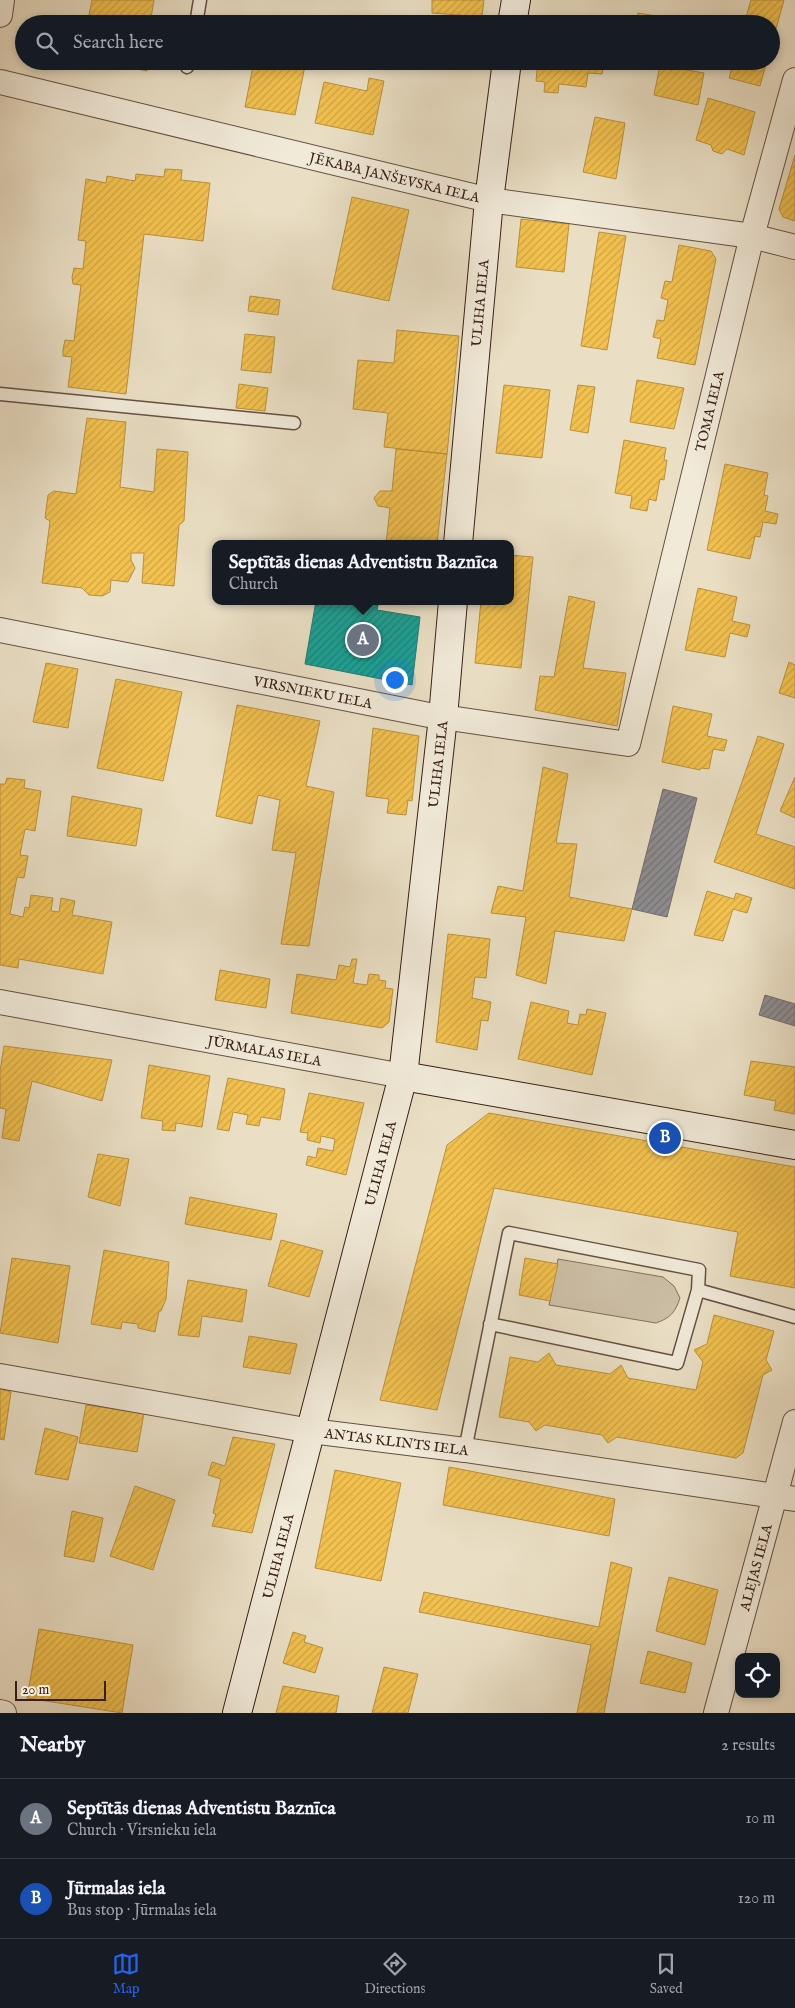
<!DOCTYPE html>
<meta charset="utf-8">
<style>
:root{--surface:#171b24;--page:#242831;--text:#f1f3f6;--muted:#9ea1a6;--line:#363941;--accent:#2563eb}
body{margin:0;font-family:"IM FELL English",serif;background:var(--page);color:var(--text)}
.controls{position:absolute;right:15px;bottom:15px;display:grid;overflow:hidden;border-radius:10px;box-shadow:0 2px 8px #0003}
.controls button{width:45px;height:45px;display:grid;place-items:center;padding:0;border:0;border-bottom:1px solid var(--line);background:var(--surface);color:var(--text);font:25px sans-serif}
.scale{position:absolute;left:15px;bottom:12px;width:91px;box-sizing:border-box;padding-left:5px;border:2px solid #382016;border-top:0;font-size:14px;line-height:18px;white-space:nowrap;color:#382016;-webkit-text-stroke:4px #f1ead9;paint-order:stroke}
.you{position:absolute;left:394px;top:679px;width:18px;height:18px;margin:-12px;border:4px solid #fff;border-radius:50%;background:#1a73e8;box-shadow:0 0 0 8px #1a73e833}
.badge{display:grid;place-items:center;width:32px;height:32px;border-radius:50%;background:var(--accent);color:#fff;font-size:16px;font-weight:700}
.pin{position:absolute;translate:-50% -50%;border:2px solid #fff;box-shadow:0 1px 5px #0006}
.popup{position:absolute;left:212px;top:540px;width:302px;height:65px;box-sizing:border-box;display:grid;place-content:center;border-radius:10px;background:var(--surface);filter:drop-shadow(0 1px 4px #0005);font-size:16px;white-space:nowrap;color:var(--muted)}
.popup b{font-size:19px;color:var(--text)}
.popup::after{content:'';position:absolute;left:50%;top:100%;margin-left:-10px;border:10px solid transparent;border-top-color:var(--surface)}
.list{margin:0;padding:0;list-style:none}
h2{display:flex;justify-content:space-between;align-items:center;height:65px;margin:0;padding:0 20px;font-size:21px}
h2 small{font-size:16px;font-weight:400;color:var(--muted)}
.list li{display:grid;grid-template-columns:32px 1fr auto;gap:15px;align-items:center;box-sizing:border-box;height:80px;padding:0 20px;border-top:1px solid var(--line)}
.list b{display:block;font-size:19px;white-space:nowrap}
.list p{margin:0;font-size:16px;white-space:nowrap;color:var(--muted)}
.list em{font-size:16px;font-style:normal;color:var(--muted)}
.icon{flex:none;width:28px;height:28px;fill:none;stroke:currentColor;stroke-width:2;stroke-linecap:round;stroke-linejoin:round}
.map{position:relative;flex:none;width:795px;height:1713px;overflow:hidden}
.search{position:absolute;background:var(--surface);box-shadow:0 2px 8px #0003;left:15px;right:15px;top:15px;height:55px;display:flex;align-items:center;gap:12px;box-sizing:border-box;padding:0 18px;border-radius:28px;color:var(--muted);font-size:19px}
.sheet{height:225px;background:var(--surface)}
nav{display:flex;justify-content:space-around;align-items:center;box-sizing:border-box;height:70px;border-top:1px solid var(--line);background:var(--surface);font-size:14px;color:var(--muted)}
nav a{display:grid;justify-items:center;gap:2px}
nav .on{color:var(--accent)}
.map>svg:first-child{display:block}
.green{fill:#ccbfa7;stroke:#82705e}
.homes{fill:url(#homes-hatch);stroke:#ba913d}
.public{fill:url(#public-hatch);stroke:#217c71}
.industry{fill:url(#industry-hatch);stroke:#746c6d}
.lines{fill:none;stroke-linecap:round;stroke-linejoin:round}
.lane-casing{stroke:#645042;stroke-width:15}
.street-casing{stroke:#645042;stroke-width:26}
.secondary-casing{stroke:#382016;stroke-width:30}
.lane{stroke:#f1ead9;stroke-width:12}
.street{stroke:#f1ead9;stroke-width:24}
.secondary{stroke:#f1ead9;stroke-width:28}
.labels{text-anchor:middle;stroke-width:5;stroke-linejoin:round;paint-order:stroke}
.street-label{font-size:14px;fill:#382016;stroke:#f1ead9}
</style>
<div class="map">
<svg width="795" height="1713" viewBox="0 0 795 1713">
<defs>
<pattern id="homes-hatch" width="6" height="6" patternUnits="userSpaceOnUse" patternTransform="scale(1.25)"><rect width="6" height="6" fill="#f2c14e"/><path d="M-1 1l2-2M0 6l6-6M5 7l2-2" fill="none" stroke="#d0a643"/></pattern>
<pattern id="public-hatch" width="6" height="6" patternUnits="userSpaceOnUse" patternTransform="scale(1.25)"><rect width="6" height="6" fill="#17a398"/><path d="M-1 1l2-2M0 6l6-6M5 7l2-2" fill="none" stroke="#16847b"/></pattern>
<pattern id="industry-hatch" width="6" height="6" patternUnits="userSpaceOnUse" patternTransform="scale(1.25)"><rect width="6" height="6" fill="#8d8d92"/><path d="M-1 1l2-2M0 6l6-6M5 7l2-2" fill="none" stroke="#747376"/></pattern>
</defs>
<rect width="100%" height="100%" fill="#eadfc5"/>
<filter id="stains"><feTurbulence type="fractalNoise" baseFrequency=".004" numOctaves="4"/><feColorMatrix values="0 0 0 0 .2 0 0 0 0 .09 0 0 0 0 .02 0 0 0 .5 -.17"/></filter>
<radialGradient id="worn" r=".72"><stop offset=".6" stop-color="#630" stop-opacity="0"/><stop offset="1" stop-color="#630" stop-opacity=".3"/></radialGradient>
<path class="green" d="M558 1259 663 1277 674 1286 680 1298C675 1313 670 1318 656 1323L549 1305Z"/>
<path class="homes" d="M92 0H154L150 24H87Z
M432 0H484L482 17 432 13Z
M751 0H784L771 47V24H744Z
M638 13 668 18 667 24H636Z
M99 61H149L147 71Z
M254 61H306L295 115 245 107Z
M538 61H604L602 74 588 73 586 87 559 84 558 93 544 92 545 82 536 81Z
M641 61H661L660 65Z
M734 61H767L760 86 729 78Z
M660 65 704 73 698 105 654 95Z
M369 78 384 81 373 135 315 123 324 82 367 91Z
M708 98 755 112 744 155 727 149 722 154 713 151 711 145 696 140Z
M595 117 625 123 616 179 583 172Z
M795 155V221L783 217 779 209Z
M165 169 182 170 181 180 210 183 203 241 144 234 126 394 68 387 72 357 63 356V350L65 340 74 341 81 285 73 284 72 277 74 268 83 269 86 241 78 240 86 179 106 183 107 176 135 181 136 174 164 177Z
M352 197 409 210 389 301 332 289Z
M521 219 569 224 564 272 516 267Z
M599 232 626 236 607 350 581 346Z
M679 245 711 251 716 259 695 365 657 358 661 339 653 337 657 320 664 321 668 300 661 298 665 281 672 282Z
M250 296 280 300 278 315 248 311Z
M397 330 459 336 447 454 384 447 388 413 353 409 358 360 394 363Z
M245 334 275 337 271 373 241 370Z
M637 380 684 388 674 429 630 422Z
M239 384 268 388 265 411 236 408Z
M504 385 550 390 542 458 496 453Z
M578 385 595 387 588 433 570 430Z
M87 418 126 422 120 487 154 492 157 449 188 452 184 521 179 525 174 586 142 583 144 553H131V560L135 568 128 582 111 580 110 592 102 596 89 595 82 588 42 583 50 521 45 518 48 495 54 491 76 494Z
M624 440 666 448 664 460H667L664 480 660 479 656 501 649 499 647 511 630 508 632 496 615 493Z
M396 449 447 454 437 544H386L390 508 378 506 374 498 380 491H392Z
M725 464 768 473 764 495 768 496 765 511 778 514 776 524 763 522 760 537 755 536 750 559 707 550Z
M510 555 533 557 521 668 475 663 481 601H510Z
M698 588 737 597 732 621 750 625 747 637 730 633 725 657 685 650Z
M569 596 595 602 583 668 626 673 617 726 535 710 540 676 554 677Z
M789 662 795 665V698L779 693Z
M46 663 78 669 68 728 33 722Z
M116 679 182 692 163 781 97 768Z
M237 705 320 721 306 786 334 792 309 946 281 944 296 853 272 850 280 800 258 795 252 824 216 816Z
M673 706 712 714 707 736 727 740 724 751 713 749 709 769 701 768 700 770 662 762Z
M373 728 419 736 412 801 408 800 406 815 387 813 389 799 366 796Z
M758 736 784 744 756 834 795 847V889L714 862Z
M543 767 568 774 556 843 577 844 569 897 632 909 624 941 555 931 546 984 516 975 526 917 491 913 498 886 523 891Z
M795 777V818L780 811Z
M7 778 25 780 24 788 41 791 35 831 25 829 20 855 28 856 24 878 17 877 10 914 23 917 25 907 29 908 31 895 53 898 51 911 59 912 61 898 75 901 72 915 112 922 103 974 19 959 18 968 0 965V784H5Z
M72 796 142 809 136 846 67 836Z
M707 891 734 899 736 893 752 898 747 913 733 909 723 941 694 935Z
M448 934 490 939 486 978 475 977 472 998 491 1002 488 1021 481 1020 477 1050 436 1042Z
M352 959H357L353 983 367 985 369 974 379 975V980L386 981 385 988 393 989 389 1022 382 1028 291 1013 297 974 336 980 339 965 350 967Z
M220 970 270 979 266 1008 215 1000Z
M531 1002 569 1011 567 1023 578 1025 580 1014 586 1015 587 1009 606 1013 592 1075 518 1059Z
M4 1046 112 1060 102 1101 32 1081 19 1141 2 1138 6 1109 0 1108V1071Z
M751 1061 795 1067V1114L774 1110 776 1101 744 1095Z
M149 1065 210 1076 202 1127 176 1123 175 1131 162 1130 163 1121 141 1118Z
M228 1078 285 1089 280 1120 261 1117 259 1126 246 1124 248 1115 233 1112 229 1131 217 1129Z
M309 1093 364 1103 346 1175 306 1165 308 1156 316 1158 318 1148 333 1151 335 1139 321 1136 320 1143 307 1140 308 1133 300 1132Z
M489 1113 795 1167V1288L730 1276 738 1232 494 1188 437 1410 380 1400 447 1145Z
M98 1154 129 1159 120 1206 88 1197Z
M190 1197 277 1214 271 1240 185 1224Z
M281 1240 323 1251 309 1297 268 1286Z
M104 1250 169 1262 166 1299 161 1311H159L155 1332 138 1328V1324L122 1322 121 1329 91 1324Z
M12 1258 70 1266 58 1343 0 1333Z
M525 1258 558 1264 550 1301 519 1295Z
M188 1280 247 1290 242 1322 202 1316 199 1337 178 1335Z
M714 1315 774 1331 766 1360 772 1370 763 1375 743 1453 736 1458 617 1437 608 1443 602 1435 545 1425 536 1431 529 1422 499 1417 510 1357 538 1362 549 1353 556 1365 610 1374 621 1365 628 1378 696 1390 703 1362 694 1350 707 1344Z
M249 1336 297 1344 290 1374 243 1367Z
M0 1389 11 1392 4 1440 0 1439Z
M86 1405 144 1413 137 1452 79 1443Z
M45 1428 78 1437 68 1480 35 1474Z
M233 1437 275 1444 252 1533 212 1526 216 1514 213 1513 221 1479 208 1475 212 1462 225 1466Z
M449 1467 615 1499 609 1536 443 1505Z
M335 1470 401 1483 381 1581 315 1568Z
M135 1486 175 1500 153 1570 110 1556Z
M72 1511 103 1518 94 1562 64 1556Z
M611 1562 632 1568 604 1713H577L591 1645 419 1612 424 1592 599 1627Z
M669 1577 718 1590 705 1645 656 1631Z
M39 1629 133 1645 122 1713 27 1698Z
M293 1632 306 1636 304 1642 323 1648 315 1673 283 1663Z
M648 1651 692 1663 685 1693 640 1683Z
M384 1667 418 1674 408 1713H372Z
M283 1686 339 1696 336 1713H276Z"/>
<path class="public" d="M316 601H379L377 610 420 617 412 685 305 664Z"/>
<path class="industry" d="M663 789 697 798 667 917 632 909Z
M765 995 795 1004V1026L759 1015Z"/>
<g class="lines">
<defs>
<path id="lane" d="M196 24 200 0
M187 67 188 61
M0 394 294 423
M698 1290 795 1317
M465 1450 509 1233 699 1270 698 1290 677 1363 490 1324"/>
<g id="street">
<path d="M0 15 2 0"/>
<path id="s1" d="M0 82 489 200 752 236 795 247"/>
<path id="s2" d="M0 630 429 715 628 744 752 236 795 80"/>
<path id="s3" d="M0 1002 403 1076"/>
<path id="s4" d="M0 1376 311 1431 465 1450 795 1499"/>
<path d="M0 1712 4 1713"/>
<path id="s5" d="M716 1713 795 1422"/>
</g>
<g id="secondary">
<path d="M512 24 516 0"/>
<path id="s6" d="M458 544 489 200 507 61"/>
<path d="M403 1076 795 1145"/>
<path id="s7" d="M237 1713 403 1076 443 717 453 601"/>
</g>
</defs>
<use href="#lane" class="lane-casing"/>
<use href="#street" class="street-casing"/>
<use href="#secondary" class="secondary-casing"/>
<use href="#lane" class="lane"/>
<use href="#street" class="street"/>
<use href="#secondary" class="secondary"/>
</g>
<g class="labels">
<g class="street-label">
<text dy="5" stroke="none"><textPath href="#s1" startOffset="406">JĒKABA JANŠEVSKA IELA</textPath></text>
<text dy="5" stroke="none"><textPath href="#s6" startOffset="242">ULIHA IELA</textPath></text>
<text dy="5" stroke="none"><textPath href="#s2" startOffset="981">TOMA IELA</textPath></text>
<text dy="5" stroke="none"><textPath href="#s2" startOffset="319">VIRSNIEKU IELA</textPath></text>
<text dy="5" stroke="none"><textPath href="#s7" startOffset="972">ULIHA IELA</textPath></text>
<text dy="5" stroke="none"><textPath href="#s3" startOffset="269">JŪRMALAS IELA</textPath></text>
<text dy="5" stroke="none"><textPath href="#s7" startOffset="568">ULIHA IELA</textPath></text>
<text dy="5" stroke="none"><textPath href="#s4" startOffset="402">ANTAS KLINTS IELA</textPath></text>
<text dy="5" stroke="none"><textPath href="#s7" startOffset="162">ULIHA IELA</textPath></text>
<text dy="5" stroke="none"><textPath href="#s5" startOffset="151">ALEJAS IELA</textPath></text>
</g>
</g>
<rect width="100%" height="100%" filter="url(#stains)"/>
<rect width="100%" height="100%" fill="url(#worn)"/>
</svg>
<div class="controls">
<button><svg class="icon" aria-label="locate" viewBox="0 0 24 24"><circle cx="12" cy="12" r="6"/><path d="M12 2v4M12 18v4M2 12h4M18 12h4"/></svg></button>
</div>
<div class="scale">20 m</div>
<div class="you"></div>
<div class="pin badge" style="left:363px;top:640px;background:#6b7280">A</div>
<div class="popup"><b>Septītās dienas Adventistu Baznīca</b>Church</div>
<div class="pin badge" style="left:665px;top:1138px;background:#1a4fb4">B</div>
<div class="search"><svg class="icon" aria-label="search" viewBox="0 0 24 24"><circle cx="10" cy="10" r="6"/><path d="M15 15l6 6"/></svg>Search here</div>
</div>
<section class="sheet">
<h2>Nearby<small>2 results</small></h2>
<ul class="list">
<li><span class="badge" style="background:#6b7280">A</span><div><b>Septītās dienas Adventistu Baznīca</b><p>Church · Virsnieku iela</p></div><em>10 m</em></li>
<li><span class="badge" style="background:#1a4fb4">B</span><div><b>Jūrmalas iela</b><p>Bus stop · Jūrmalas iela</p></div><em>120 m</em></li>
</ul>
</section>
<nav>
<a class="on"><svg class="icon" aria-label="map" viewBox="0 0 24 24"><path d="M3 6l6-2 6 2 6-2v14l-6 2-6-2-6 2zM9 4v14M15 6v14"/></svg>Map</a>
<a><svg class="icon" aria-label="directions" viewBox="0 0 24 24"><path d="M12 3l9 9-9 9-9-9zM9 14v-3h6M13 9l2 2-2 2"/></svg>Directions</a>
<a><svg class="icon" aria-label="saved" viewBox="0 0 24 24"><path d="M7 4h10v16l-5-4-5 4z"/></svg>Saved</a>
</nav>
